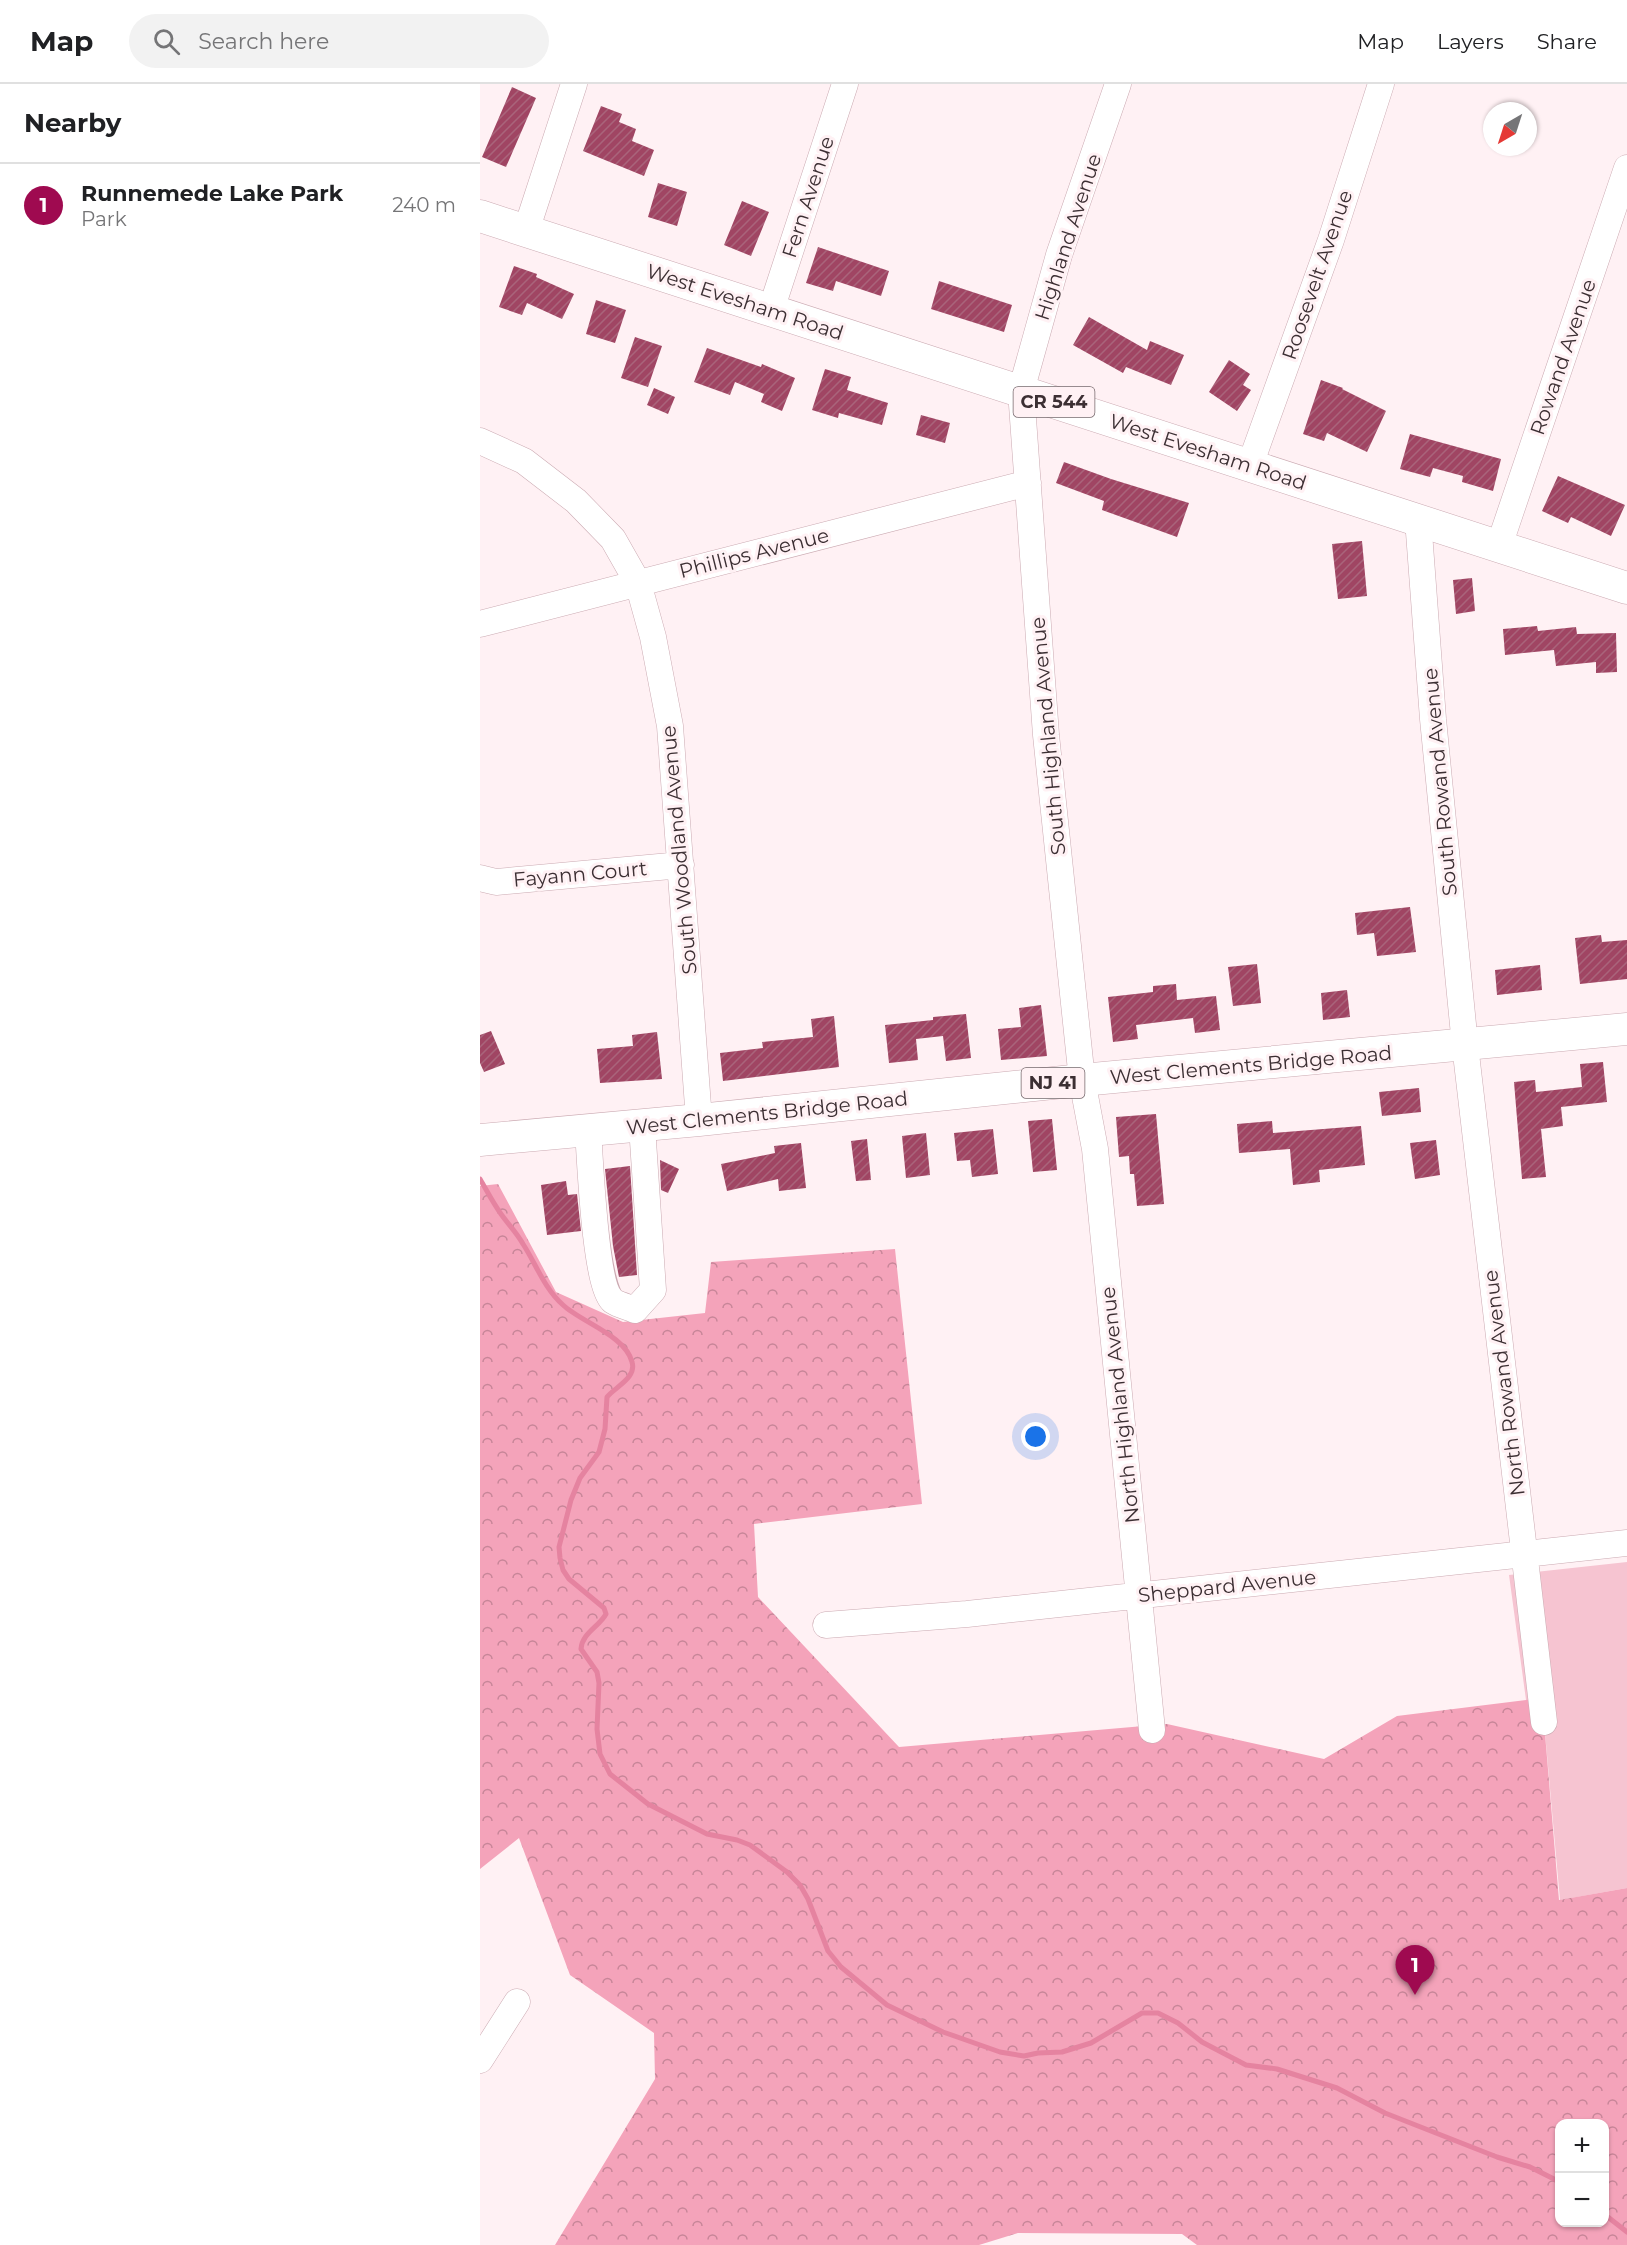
<!DOCTYPE html>
<meta charset="utf-8">
<style>
:root{--surface:#fff;--page:#f2f2f2;--text:#202124;--muted:#757577;--line:#e0e0e0;--accent:#9f0a50}
body{margin:0;font-family:Montserrat,sans-serif;background:var(--page);color:var(--text)}
.controls{position:absolute;right:18px;bottom:18px;display:grid;overflow:hidden;border-radius:12px;box-shadow:0 2px 4px #0004}
.controls button{width:54px;height:54px;display:grid;place-items:center;padding:0;border:0;border-bottom:2px solid var(--line);background:var(--surface);color:var(--text);font:30px sans-serif}
.compass{position:absolute;left:1003px;top:18px;width:54px;height:54px;border-radius:50%;background:var(--surface);box-shadow:0 2px 4px #0004;rotate:219deg}
.you{position:absolute;left:556px;top:1353px;width:21px;height:21px;margin:-15px;border:4px solid #fff;border-radius:50%;background:#1a73e8;box-shadow:0 0 0 9px #1a73e833}
.badge{display:grid;place-items:center;width:39px;height:39px;border-radius:50%;background:var(--accent);color:#fff;font-size:20px;font-weight:700}
.pin{position:absolute;translate:-50% -50px;filter:drop-shadow(0 2px 3px #0008)}
.pin::after{content:'';position:absolute;top:32px;width:21px;height:18px;background:inherit;clip-path:polygon(0 0,100% 0,50% 100%)}
.list{margin:0;padding:0;list-style:none}
h2{display:flex;justify-content:space-between;align-items:center;height:78px;margin:0;padding:0 24px;font-size:26px}
h2 small{font-size:20px;font-weight:400;color:var(--muted)}
.list li{display:grid;grid-template-columns:39px 1fr auto;gap:18px;align-items:center;box-sizing:border-box;height:84px;padding:0 24px;border-top:2px solid var(--line)}
.list b{display:block;font-size:22px;white-space:nowrap}
.list p{margin:0;font-size:20px;white-space:nowrap;color:var(--muted)}
.list em{font-size:20px;font-style:normal;color:var(--muted)}
.icon{flex:none;width:33px;height:33px;fill:none;stroke:currentColor;stroke-width:2;stroke-linecap:round;stroke-linejoin:round}
.map{position:relative;flex:none;width:1147px;height:2161px;overflow:hidden}
header{display:flex;align-items:center;gap:36px;box-sizing:border-box;height:84px;padding:0 30px;background:var(--surface);border-bottom:2px solid var(--line)}
header strong{font-size:28px}
nav{display:flex;gap:33px;margin-inline-start:auto;font-size:21px}
.search{width:420px;height:54px;background:var(--page);display:flex;align-items:center;gap:15px;box-sizing:border-box;padding:0 21px;border-radius:33px;color:var(--muted);font-size:22px}
main{display:flex}
aside{flex:1;background:var(--surface)}
.map>svg:first-child{display:block}
.green{fill:#f6c4d1}
.forest{fill:url(#forest-crowns);fill-rule:evenodd}
.lines{fill:none;stroke-linecap:round;stroke-linejoin:round}
.stream{stroke:#e583a0;stroke-width:5}
.building{fill:url(#building-hatch)}
.minor-casing{stroke:#cbaab2;stroke-width:27}
.major-casing{stroke:#cbaab2;stroke-width:33}
.minor{stroke:#fff;stroke-width:26}
.major{stroke:#fff;stroke-width:32}
.labels{text-anchor:middle;stroke-width:6;stroke-linejoin:round;paint-order:stroke}
.shield{fill:#fff1f4;stroke:#76696d;stroke-width:1.5}
.shield-label{font-size:18px;font-weight:bold;fill:#3c2f33}
.street-label{font-size:20px;fill:#3c2f33;stroke:#fff1f4}
</style>
<header>
<strong>Map</strong>
<div class="search"><svg class="icon" aria-label="search" viewBox="0 0 24 24"><circle cx="10" cy="10" r="6"/><path d="M15 15l6 6"/></svg>Search here</div>
<nav><a>Map</a><a>Layers</a><a>Share</a></nav>
</header>
<main>
<aside>
<h2>Nearby<small></small></h2>
<ul class="list">
<li><span class="badge">1</span><div><b>Runnemede Lake Park</b><p>Park</p></div><em>240 m</em></li>
</ul>
</aside>
<div class="map">
<svg width="1147" height="2161" viewBox="0 0 1147 2161">
<defs>
<pattern id="forest-crowns" width="20" height="18" patternUnits="userSpaceOnUse" patternTransform="scale(1.5)"><rect width="20" height="18" fill="#f4a3ba"/><path d="M2 6a3 3 0 1 1 6 0M12 15a3 3 0 1 1 6 0" fill="none" stroke="#c78598"/></pattern>
<pattern id="building-hatch" width="6" height="6" patternUnits="userSpaceOnUse" patternTransform="scale(1.5)"><rect width="6" height="6" fill="#a04563"/><path d="M-1 1l2-2M0 6l6-6M5 7l2-2" fill="none" stroke="#a9647b"/></pattern>
</defs>
<rect width="100%" height="100%" fill="#fff1f4"/>
<path class="green" d="M1147 1478V1804L1080 1816 1062 1615 1046 1616 1029 1491Z"/>
<path class="forest" d="M18 1100 76 1208 143 1238 225 1229 231 1178 415 1165 442 1420 274 1440 278 1513 419 1663 687 1640 844 1675 917 1632 1062 1614 1079 1816 1147 1804V2161H717L702 2150 538 2149 499 2161H75L175 1995 174 1949 90 1891 39 1754 0 1785V1102ZM1080 2040H1124V2138H1080Z"/>
<g class="lines">
<path class="stream" d="M0 1095C7 1107 13 1119 21 1130 28 1140 37 1149 43 1160 56 1180 64 1204 83 1221 101 1238 146 1252 152 1278 157 1294 135 1303 127 1313L125 1345 119 1368 100 1394 91 1416 79 1463 80 1474 83 1486 89 1495 124 1524 126 1530C119 1543 102 1549 101 1565L117 1588 119 1599 117 1645 120 1670 130 1690 168 1720 227 1750 257 1756 270 1761 307 1788 320 1801 328 1815 348 1867 361 1883 407 1921 463 1948 520 1968 544 1972 558 1969 582 1968 611 1959 662 1929H678L698 1939 722 1958 766 1981 797 1985 857 2004 905 2029 1017 2073 1050 2083 1080 2098
M1124 2130 1147 2148"/>
</g>
<path class="building" d="M32 3 56 14 26 83 2 73Z
M121 22 142 30 139 38 156 45 152 57 174 66 164 92 103 67Z
M178 99 207 108 197 142 168 133Z
M262 117 289 128 271 172 244 161Z
M338 163 409 187 401 212 356 197 353 207 326 199Z
M34 182 57 190 56 193 94 210 82 235 47 219 42 231 19 223Z
M459 197 532 221 524 248 451 225Z
M116 216 146 226 135 259 106 250Z
M609 233 667 266 670 257 704 271 691 301 646 283 643 289 593 261Z
M155 253 182 262 168 303 141 294Z
M227 264 281 283 282 280 315 294 302 327 281 318 284 310 255 298 250 311 214 298Z
M749 276 770 290 763 301 771 306 757 327 729 308Z
M345 285 371 293 367 306 408 319 402 341 359 329 358 334 332 326Z
M841 296 863 304 862 305 906 327 887 368 847 349 844 357 823 350Z
M174 304 195 313 188 330 167 321Z
M441 331 470 339 465 359 436 351Z
M930 350 1021 375 1013 407 982 398 983 392 953 384 950 393 920 385Z
M584 378 631 395 709 419 697 453 622 426 624 417 576 399Z
M1078 392 1145 421 1131 452 1091 433 1088 439 1062 427Z
M882 457 887 512 858 515 852 460Z
M992 494 995 527 976 530 973 496Z
M1057 542 1058 547 1096 543 1097 550 1136 549 1137 588 1116 589V578L1076 582 1074 566 1025 571 1023 545Z
M930 823 936 868 897 872 894 849 877 851 875 829Z
M1121 851 1122 858 1147 856V895L1100 900 1095 854Z
M777 880 781 919 753 922 748 883Z
M1060 881 1062 906 1017 911 1015 886Z
M696 900 697 916 736 912 740 946 715 949 713 934 656 941 658 955 633 958 628 913 673 908V902Z
M867 906 870 933 843 936 841 909Z
M561 921 567 972 521 976 518 945 541 943 539 924Z
M486 930 491 974 466 977 463 952 436 955 438 976 409 979 405 941 453 936V933Z
M354 932 359 983 243 997 240 969 283 964 282 958 333 953 331 935Z
M11 947 25 980 4 988 0 979V951Z
M177 948 182 995 120 999 117 965 153 962 152 951Z
M1123 978 1127 1018 1081 1023 1083 1042 1061 1045 1066 1093 1042 1095 1034 998 1055 996 1056 1008 1102 1003 1100 980Z
M939 1004 941 1028 902 1032 899 1008Z
M676 1030 684 1120 657 1122 654 1090H650L649 1072 639 1073 636 1033Z
M572 1035 577 1086 553 1088 548 1037Z
M792 1037 793 1049 881 1042 885 1081 839 1086 840 1098 813 1101 810 1065 759 1069 757 1040Z
M513 1045 518 1090 492 1093 490 1076 477 1077 474 1049Z
M446 1049 450 1091 426 1094 422 1052Z
M387 1055 391 1096 376 1097 371 1057Z
M956 1056 960 1091 935 1095 930 1059Z
M321 1059 326 1104 299 1107 298 1095 247 1107 241 1080 295 1069 294 1062Z
M180 1076 199 1085 188 1109 181 1106Z
M150 1082 157 1191 139 1193 133 1162 125 1085Z
M86 1097 88 1111 97 1110 101 1147 67 1151 61 1101Z"/>
<g class="lines">
<defs>
<path id="minor" d="M638 0 579 171 541 307 566 651 602 996 615 1065 672 1646
M46 147 94 0
M291 226 365 0
M0 357 44 377 96 417 133 455 158 499 173 553 190 642 219 1036
M770 381 851 156 901 0
M938 435 953 635 985 961 1064 1638
M1019 462 1147 84
M0 540 548 399
M0 794 16 798 201 781
M108 1046C110 1074 115 1203 133 1217 139 1221 148 1223 155 1226L173 1206 162 1042
M346 1541 487 1530 1147 1459
M0 1976 37 1918"/>
<path id="major" d="M0 132 1147 504
M0 1056 219 1036 602 996 1147 945"/>
</defs>
<use href="#minor" class="minor-casing"/>
<use href="#major" class="major-casing"/>
<use href="#minor" class="minor"/>
<use href="#major" class="major"/>
</g>
<g class="labels">
<g class="shield">
<rect x="533.5" y="303" width="81" height="30" rx="4.5"/>
<rect x="541.5" y="984" width="63" height="30" rx="4.5"/>
</g>
<g class="shield-label">
<text x="574" y="324">CR 544</text>
<text x="573" y="1005">NJ 41</text>
</g>
<g class="street-label">
<text transform="translate(328 113) rotate(-72)" y="7">Fern Avenue</text>
<text transform="translate(588 153) rotate(-72)" y="7">Highland Avenue</text>
<text transform="translate(837 191) rotate(-71)" y="7">Roosevelt Avenue</text>
<text transform="translate(265 218) rotate(18)" y="7">West Evesham Road</text>
<text transform="translate(1083 273) rotate(-71)" y="7">Rowand Avenue</text>
<text transform="translate(728 368) rotate(18)" y="7">West Evesham Road</text>
<text transform="translate(274 469) rotate(-14)" y="7">Phillips Avenue</text>
<text transform="translate(568 652) rotate(-95)" y="7">South Highland Avenue</text>
<text transform="translate(960 698) rotate(-95)" y="7">South Rowand Avenue</text>
<text transform="translate(199 766) rotate(-95)" y="7">South Woodland Avenue</text>
<text transform="translate(100 790) rotate(-5)" y="7">Fayann Court</text>
<text transform="translate(771 981) rotate(-5)" y="7">West Clements Bridge Road</text>
<text transform="translate(287 1029) rotate(-6)" y="7">West Clements Bridge Road</text>
<text transform="translate(1024 1299) rotate(-97)" y="7">North Rowand Avenue</text>
<text transform="translate(640 1321) rotate(-96)" y="7">North Highland Avenue</text>
<text transform="translate(747 1502) rotate(-6)" y="7">Sheppard Avenue</text>
</g>
</g>
</svg>
<div class="controls">
<button>+</button>
<button>−</button>
</div>
<svg class="compass" viewBox="-18 -18 36 36"><path d="M0-13l5 13h-10z" fill="#e53935"/><path d="M0 13l5-13h-10z" fill="#757577"/></svg>
<div class="you"></div>
<div class="pin badge" style="left:935px;top:1911px">1</div>
</div>
</main>
